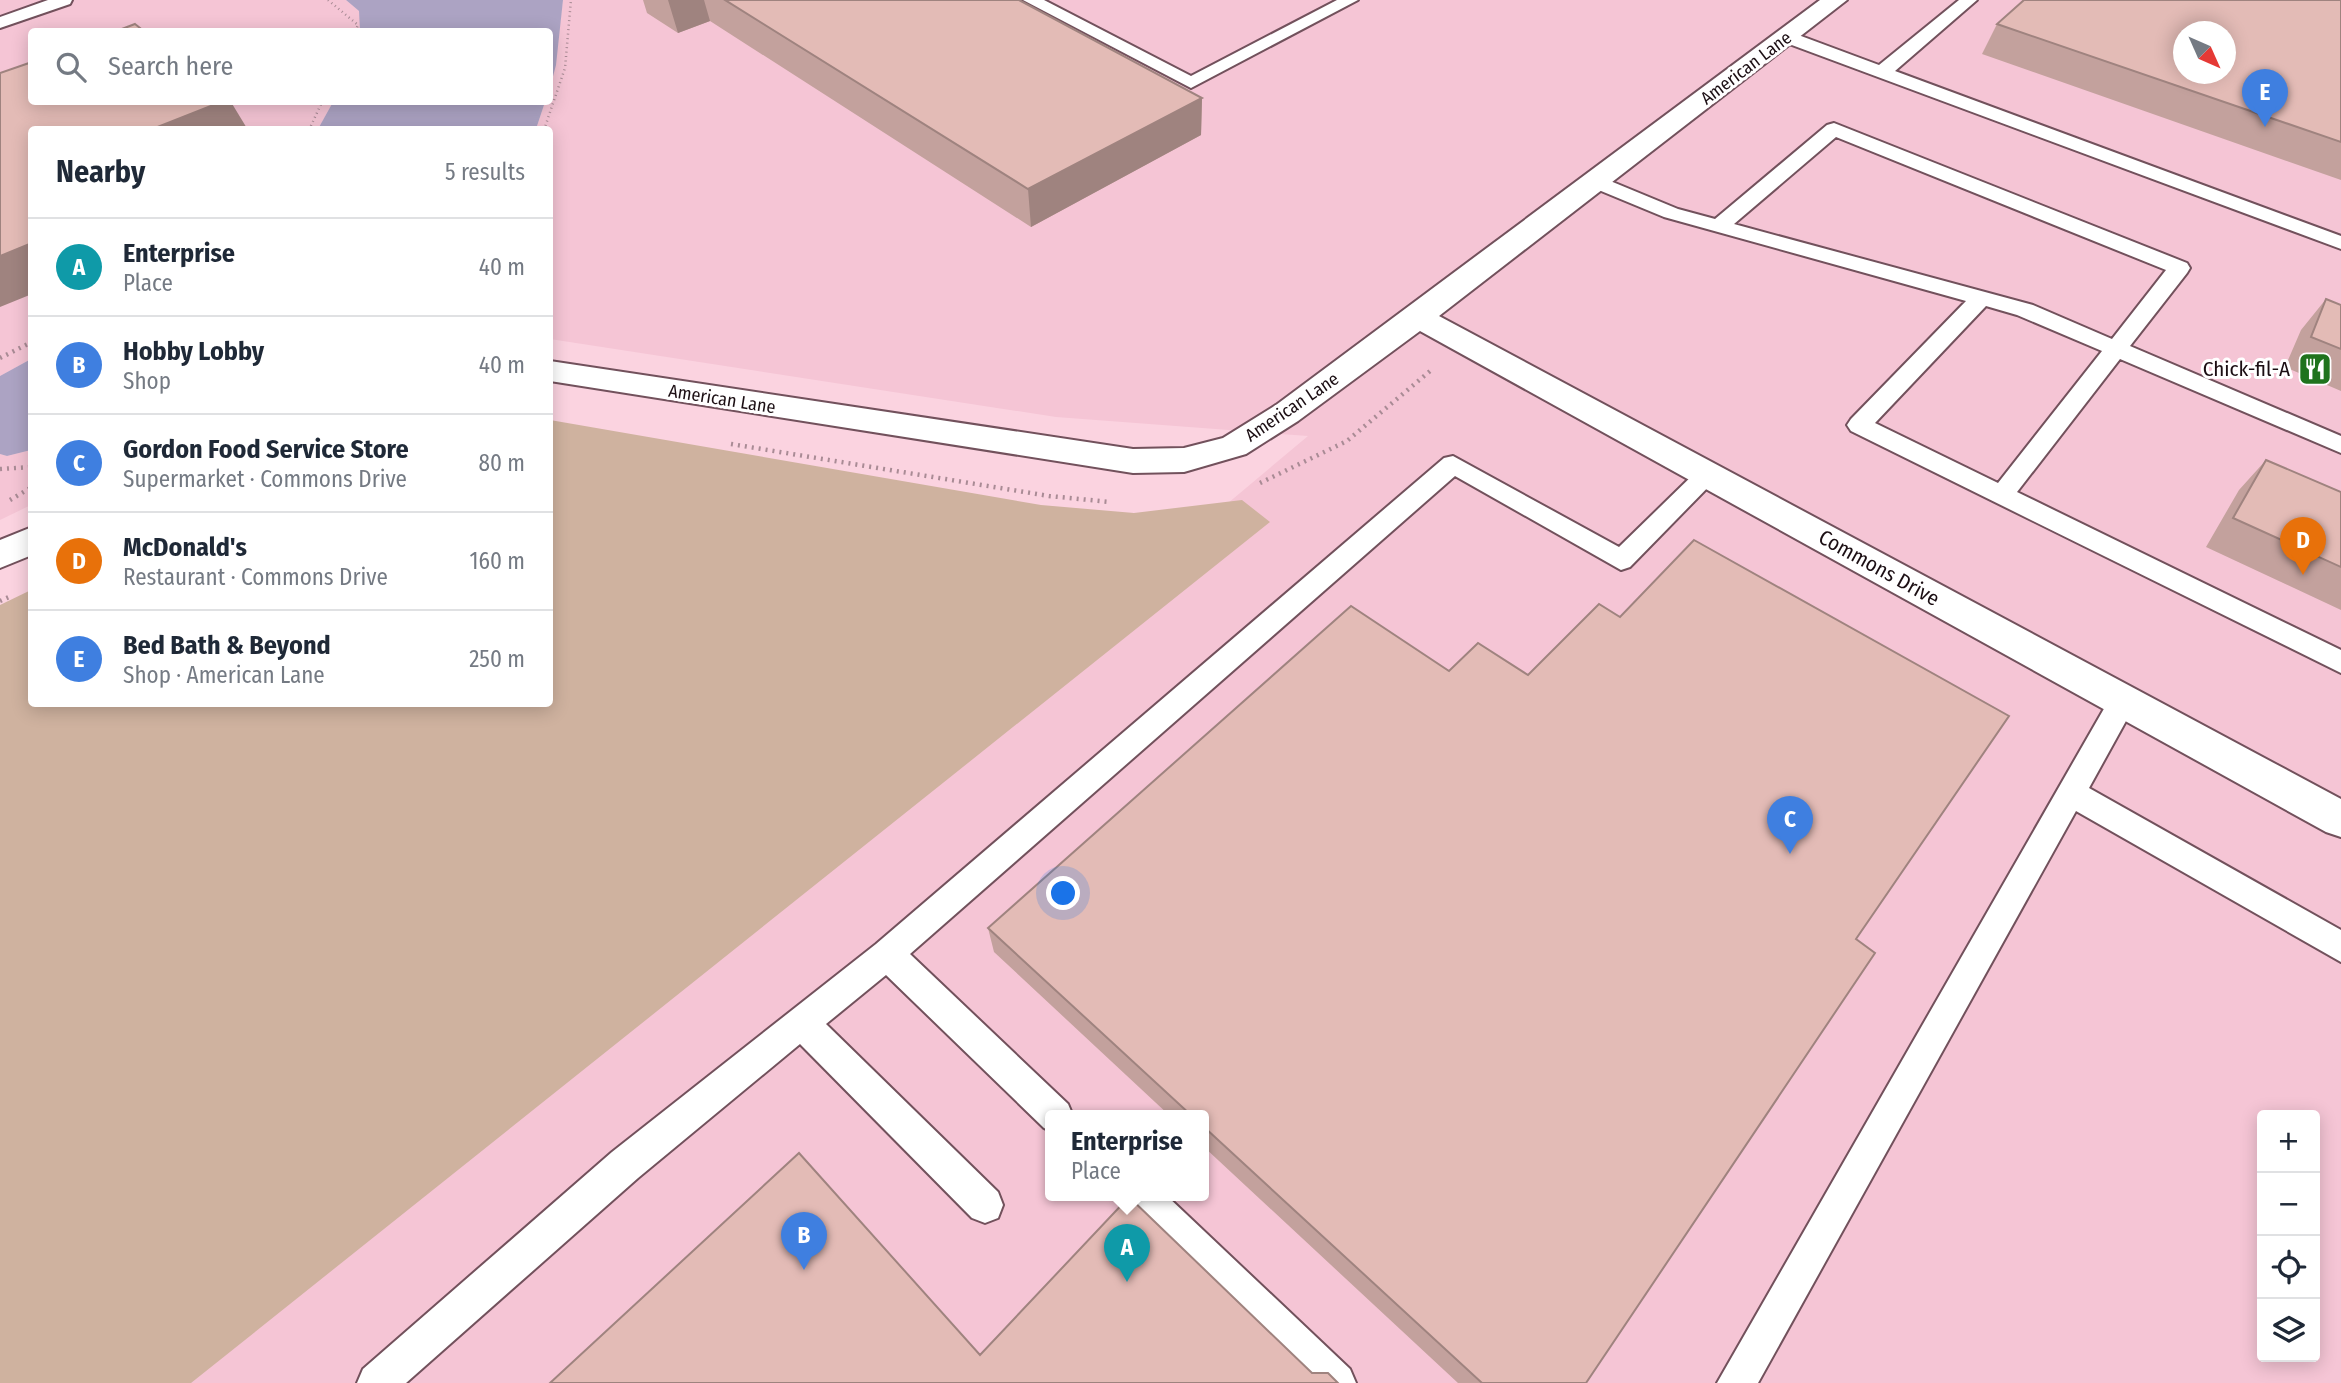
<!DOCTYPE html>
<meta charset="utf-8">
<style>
:root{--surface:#fff;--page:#f6f6f7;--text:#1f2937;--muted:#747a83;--line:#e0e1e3;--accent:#2563eb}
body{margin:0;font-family:"Fira Sans Condensed",sans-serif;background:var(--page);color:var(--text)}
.controls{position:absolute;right:21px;bottom:21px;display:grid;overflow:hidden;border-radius:7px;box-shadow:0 4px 18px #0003}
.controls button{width:63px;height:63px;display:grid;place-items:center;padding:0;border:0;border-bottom:2px solid var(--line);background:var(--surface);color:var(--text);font:35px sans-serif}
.compass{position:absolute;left:2173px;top:21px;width:63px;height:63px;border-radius:50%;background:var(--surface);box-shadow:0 4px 18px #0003;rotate:135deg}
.you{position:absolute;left:1064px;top:894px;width:24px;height:24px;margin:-18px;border:5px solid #fff;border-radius:50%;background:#1a73e8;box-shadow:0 0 0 10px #1a73e833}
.badge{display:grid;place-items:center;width:46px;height:46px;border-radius:50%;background:var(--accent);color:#fff;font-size:23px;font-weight:700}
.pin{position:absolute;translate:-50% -58px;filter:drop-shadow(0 2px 4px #0008)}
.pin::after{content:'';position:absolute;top:37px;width:24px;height:21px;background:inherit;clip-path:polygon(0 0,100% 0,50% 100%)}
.popup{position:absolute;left:1045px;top:1110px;width:164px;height:91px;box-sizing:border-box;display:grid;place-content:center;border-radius:7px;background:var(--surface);filter:drop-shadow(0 2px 5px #0005);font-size:23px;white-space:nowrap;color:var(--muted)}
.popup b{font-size:26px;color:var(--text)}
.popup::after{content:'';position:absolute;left:50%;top:100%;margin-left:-14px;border:14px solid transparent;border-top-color:var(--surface)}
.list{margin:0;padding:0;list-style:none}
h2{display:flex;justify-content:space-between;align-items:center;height:91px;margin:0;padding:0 28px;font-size:30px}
h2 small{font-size:23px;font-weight:400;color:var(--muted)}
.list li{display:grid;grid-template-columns:46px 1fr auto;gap:21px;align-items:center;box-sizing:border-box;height:98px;padding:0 28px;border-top:2px solid var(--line)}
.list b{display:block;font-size:26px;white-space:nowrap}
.list p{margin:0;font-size:23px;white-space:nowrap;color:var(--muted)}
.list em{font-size:23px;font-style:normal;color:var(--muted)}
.icon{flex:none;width:38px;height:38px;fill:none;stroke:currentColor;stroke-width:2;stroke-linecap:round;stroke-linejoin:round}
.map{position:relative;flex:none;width:2341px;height:1383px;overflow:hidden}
.search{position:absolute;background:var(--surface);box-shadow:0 4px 18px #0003;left:28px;top:28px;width:525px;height:77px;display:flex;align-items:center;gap:18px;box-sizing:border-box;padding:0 24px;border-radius:7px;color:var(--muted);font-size:26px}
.panel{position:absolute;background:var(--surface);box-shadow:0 4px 18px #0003;left:28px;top:126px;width:525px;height:581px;border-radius:7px}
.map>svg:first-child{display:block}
.built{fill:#f5c5d5;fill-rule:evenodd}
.green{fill:#cfb29f}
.water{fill:#aca3c3}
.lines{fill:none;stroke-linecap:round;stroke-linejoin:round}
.service-casing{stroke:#72515c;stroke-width:4}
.minor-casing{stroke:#72515c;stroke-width:4}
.path-far1{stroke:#a98b95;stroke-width:2.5;stroke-dasharray:1 3.5;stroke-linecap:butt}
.path{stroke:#a98b95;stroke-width:4.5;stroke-dasharray:2 5;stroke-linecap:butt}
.service{fill:#fff;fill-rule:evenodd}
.minor{fill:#fff;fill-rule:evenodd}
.wall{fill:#c3a19d}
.shaded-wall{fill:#9f837f}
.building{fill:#e3bbb6;stroke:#9f837f;stroke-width:2;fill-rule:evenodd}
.labels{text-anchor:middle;stroke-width:6;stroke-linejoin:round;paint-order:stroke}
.far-street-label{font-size:18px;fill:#1b0e13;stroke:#fff}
.poi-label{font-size:21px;fill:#1b0e13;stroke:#fff;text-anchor:end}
.street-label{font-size:21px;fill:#1b0e13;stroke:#fff}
</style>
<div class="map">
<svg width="2341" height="1383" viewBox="0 0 2341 1383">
<rect width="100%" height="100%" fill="#fbd3e0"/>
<path class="built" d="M0 0H346L359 11 362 24 360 31 32 32V102H333L318 129 32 130 31 359 0 376Z
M563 0H2341V1383H178L1308 436 1056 417 550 339V130L536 129 545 102H550ZM2184 32H2226V74H2184ZM2262 1115H2315V1357H2262ZM1050 1116H1204V1196H1050Z
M31 450V505L0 520V454L7 456Z"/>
<path class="green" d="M550 420 1041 505 1134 513 1242 500 1270 522 191 1383H0V605L31 590 32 704H550Z"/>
<path class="water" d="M346 0H563L556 65 550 88V32L360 31 359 11Z
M333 102H545L536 129H318Z
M31 359V450L7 456 0 454V376Z"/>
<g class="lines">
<defs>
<path id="service" d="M48 0H72L70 4 0 28V17Z
M1023 0H1044L1191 76 1337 0H1358L1191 88Z
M1959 0H1977L1895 71 2341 236V249L1781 41 1778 37 1787 32 1793 33 1879 65Z
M1834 123 2187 263 2190 268 2187 273 2130 346 2341 436V453L2120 359 2017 492 2341 650V673L1851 431 1847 425 1851 419 1966 301 1664 217 1589 186 1586 182 1596 176 1603 178 1678 209 1715 219 1827 125ZM1836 137 2166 270 2112 339 2033 305 1734 224ZM1986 306 2017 315 2102 351 1998 483 1875 423Z
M1453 456 1619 547 1699 469 1708 466 1717 469 1720 475 1630 567 1621 570 1455 476 910 954 1068 1104 1073 1116H1050V1131L1044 1128 886 975 826 1024 998 1192 1003 1205 998 1218 985 1223 972 1218 800 1044 638 1178 406 1383H357L363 1369 612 1152 876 944 1444 458Z
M2123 690 2133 693 2137 701 2089 788 2341 930V962L2076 811 1758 1383H1717L2113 693Z
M1123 1196H1167L1350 1369 1356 1383H1308L1128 1209Z"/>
<path id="minor" d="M1820 0H1847L1439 316 2341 799V837L2326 832 1420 331 1298 421 1246 454 1184 472 1133 473 550 381V361L1133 449 1184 448 1223 438 1276 405Z
M32 527V555L0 568V540Z"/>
</defs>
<use href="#service" class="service-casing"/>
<use href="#minor" class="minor-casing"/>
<path class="path-far1" d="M328 0 358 25 355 32
M309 130 322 102
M544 130 565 68 571 0"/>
<path class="path" d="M0 358 32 342
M731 444 1049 496 1110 502
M0 469 32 467
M1260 483 1347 441 1430 371
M10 500 32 487
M0 601 9 597"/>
<use href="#service" class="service"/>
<use href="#minor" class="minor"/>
</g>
<path class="wall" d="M643 0H1019L1202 98 1201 135 1031 227 710 21 678 33 647 13Z
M2341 0V180L1982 54 1997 24Z
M2326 299 2341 305V391L2285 367 2301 330Z
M2266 460 2341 492V610L2206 547 2239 490Z
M1449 671 1528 675 1856 939 1586 1383H1458L1204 1147V1116H1170L994 952 988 928Z"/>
<path class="shaded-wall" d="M668 0H704L710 21 678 33Z
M1202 98 1201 135 1031 227 1028 189Z
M221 102H231L248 130H150Z
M32 243V294L0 307V256Z"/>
<path class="building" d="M725 0H1019L1202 98 1028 189Z
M2024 0H2341V142L1997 24ZM2183 32H2225V74H2183Z
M135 24 145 32H114Z
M32 62V102H221L150 130H32V243L0 256V73Z
M2326 299 2341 305V349L2311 337Z
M2266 460 2341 492V567L2233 518Z
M1694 540 2009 716 1856 939 1875 953 1586 1383H1482L1204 1127V1116H1192L988 928 1351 606 1449 671 1478 643 1528 675 1599 604 1620 617Z
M799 1153 980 1355 1129 1197 1312 1373H1328L1338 1383H550Z"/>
<defs>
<symbol id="restaurant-square" viewBox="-11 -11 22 22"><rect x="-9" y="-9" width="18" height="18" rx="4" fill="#1f731d" stroke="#fff"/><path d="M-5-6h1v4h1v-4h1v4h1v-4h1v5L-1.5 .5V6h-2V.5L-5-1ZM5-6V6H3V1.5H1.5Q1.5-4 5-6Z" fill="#fff"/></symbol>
</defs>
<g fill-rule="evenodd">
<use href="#restaurant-square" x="2296" y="350" width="38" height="38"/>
</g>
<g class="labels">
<g class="far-street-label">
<text transform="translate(1746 68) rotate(-37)" y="6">American Lane</text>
<text transform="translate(722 399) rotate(9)" y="6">American Lane</text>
<text transform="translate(1292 407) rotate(-34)" y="6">American Lane</text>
</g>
<g class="poi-label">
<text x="2290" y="376">Chick-fil-A</text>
</g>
<g class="street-label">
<text transform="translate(1879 568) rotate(29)" y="7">Commons Drive</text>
</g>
</g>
</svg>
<div class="controls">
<button>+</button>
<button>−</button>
<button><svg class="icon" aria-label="locate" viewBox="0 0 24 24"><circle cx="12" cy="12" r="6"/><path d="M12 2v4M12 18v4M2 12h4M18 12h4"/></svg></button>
<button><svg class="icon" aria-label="layers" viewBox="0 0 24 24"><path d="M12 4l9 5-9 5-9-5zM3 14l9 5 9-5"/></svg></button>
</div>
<svg class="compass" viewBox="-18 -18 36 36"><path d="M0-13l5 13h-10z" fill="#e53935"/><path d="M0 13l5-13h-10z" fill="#747a83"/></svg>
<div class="you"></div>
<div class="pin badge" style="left:1127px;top:1282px;background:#0f9aa8">A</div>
<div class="popup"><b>Enterprise</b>Place</div>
<div class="pin badge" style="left:804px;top:1270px;background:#3f7fe0">B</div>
<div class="pin badge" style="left:1790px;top:854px;background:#3f7fe0">C</div>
<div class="pin badge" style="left:2303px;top:575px;background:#e8710a">D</div>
<div class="pin badge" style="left:2265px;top:127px;background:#3f7fe0">E</div>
<div class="search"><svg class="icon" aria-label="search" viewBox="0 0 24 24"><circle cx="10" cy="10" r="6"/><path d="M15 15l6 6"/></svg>Search here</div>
<section class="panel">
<h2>Nearby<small>5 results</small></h2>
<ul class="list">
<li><span class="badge" style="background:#0f9aa8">A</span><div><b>Enterprise</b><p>Place</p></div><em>40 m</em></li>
<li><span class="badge" style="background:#3f7fe0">B</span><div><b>Hobby Lobby</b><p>Shop</p></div><em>40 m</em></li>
<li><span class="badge" style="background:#3f7fe0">C</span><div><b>Gordon Food Service Store</b><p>Supermarket · Commons Drive</p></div><em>80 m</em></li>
<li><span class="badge" style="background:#e8710a">D</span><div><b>McDonald's</b><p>Restaurant · Commons Drive</p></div><em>160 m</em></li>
<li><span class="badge" style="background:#3f7fe0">E</span><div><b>Bed Bath &amp; Beyond</b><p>Shop · American Lane</p></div><em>250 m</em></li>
</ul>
</section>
</div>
